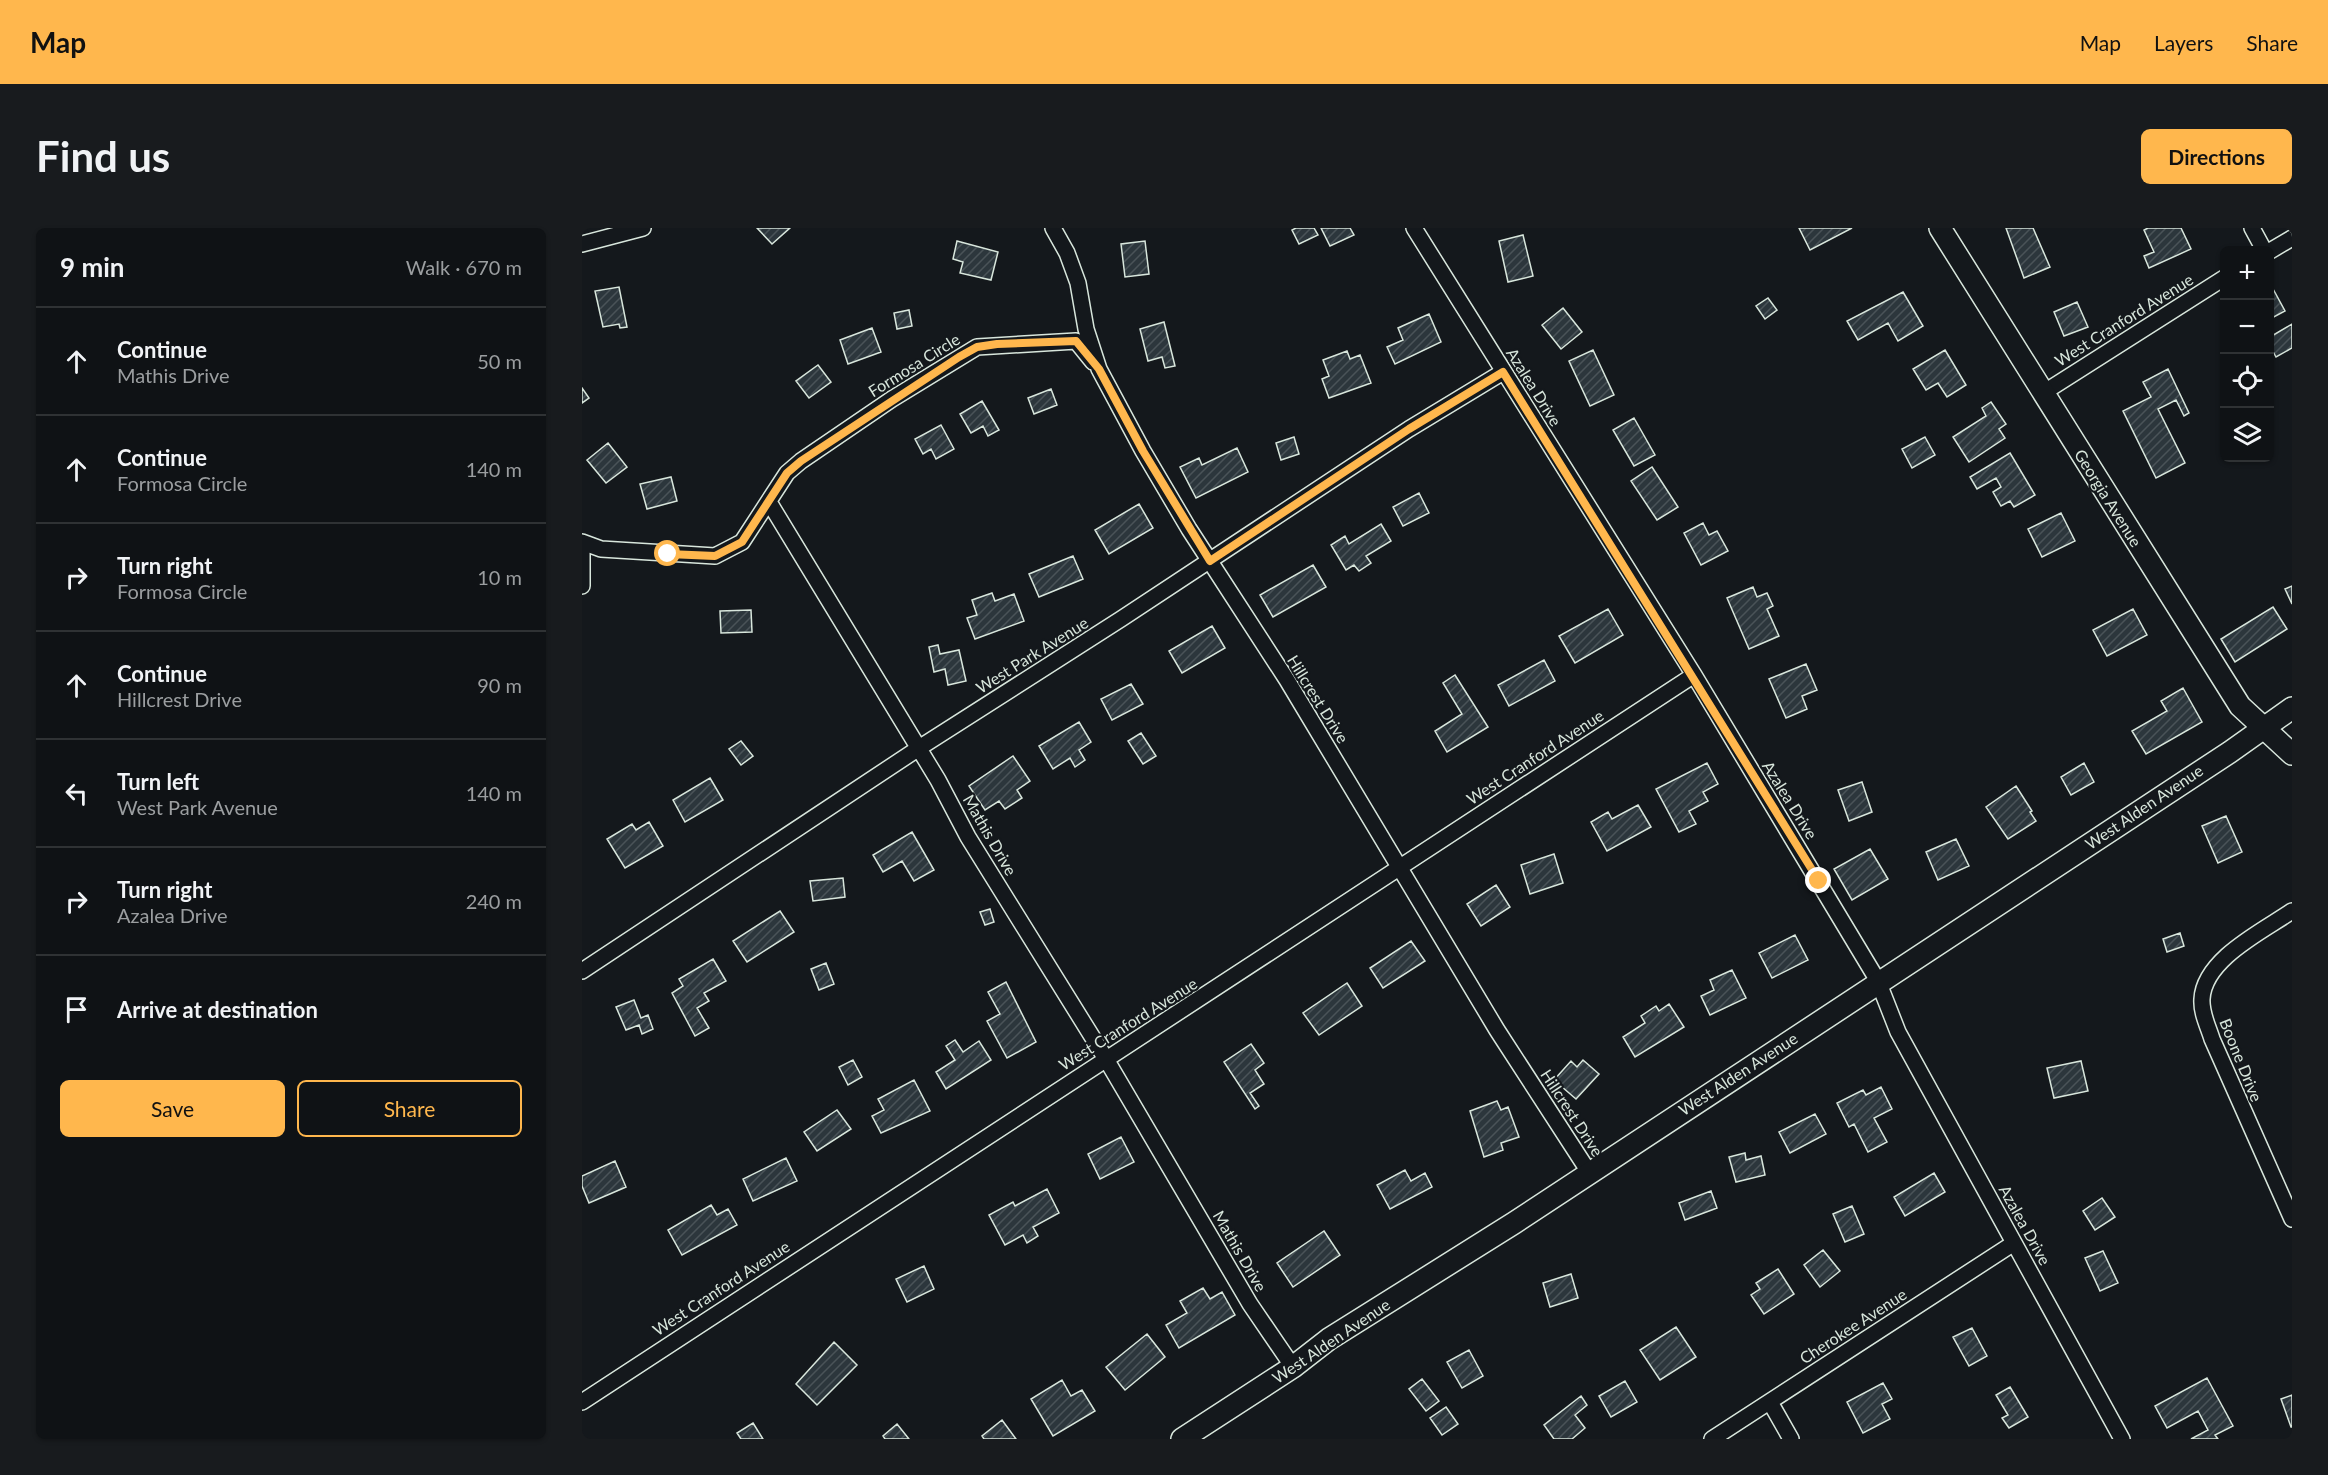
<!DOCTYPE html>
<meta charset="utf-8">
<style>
:root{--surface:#0f1215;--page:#181b1e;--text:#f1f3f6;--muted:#9b9ea0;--line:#2f3234;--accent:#ffb74d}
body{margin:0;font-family:Lato,sans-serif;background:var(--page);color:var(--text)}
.controls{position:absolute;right:18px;top:18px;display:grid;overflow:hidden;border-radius:9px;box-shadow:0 2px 4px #0004}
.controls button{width:54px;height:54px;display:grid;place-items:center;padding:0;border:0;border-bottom:2px solid var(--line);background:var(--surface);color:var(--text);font:30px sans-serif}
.stop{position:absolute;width:18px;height:18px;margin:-14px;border:4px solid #ffb74d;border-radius:50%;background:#fff}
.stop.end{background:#ffb74d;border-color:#fff;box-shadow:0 2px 6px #0008}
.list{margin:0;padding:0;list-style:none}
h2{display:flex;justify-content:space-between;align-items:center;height:78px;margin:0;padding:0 24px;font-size:26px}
h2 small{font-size:20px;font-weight:400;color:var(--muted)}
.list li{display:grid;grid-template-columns:39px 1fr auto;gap:18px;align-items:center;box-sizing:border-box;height:108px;padding:0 24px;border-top:2px solid var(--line)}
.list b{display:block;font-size:22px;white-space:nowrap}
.list p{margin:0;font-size:20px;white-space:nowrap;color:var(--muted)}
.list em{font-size:20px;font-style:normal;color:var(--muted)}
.actions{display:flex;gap:12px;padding:18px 24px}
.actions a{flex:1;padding:14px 0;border:2px solid var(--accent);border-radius:9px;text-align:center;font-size:21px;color:var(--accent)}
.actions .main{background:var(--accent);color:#111}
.icon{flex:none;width:33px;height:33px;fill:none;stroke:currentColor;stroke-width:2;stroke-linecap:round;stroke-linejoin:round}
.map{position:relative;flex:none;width:1710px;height:1211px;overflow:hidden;border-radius:9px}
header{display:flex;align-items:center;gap:36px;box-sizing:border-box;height:84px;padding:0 30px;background:var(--accent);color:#111}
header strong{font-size:28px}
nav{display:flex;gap:33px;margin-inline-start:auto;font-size:21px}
.intro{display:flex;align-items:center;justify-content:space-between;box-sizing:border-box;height:144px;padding:0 36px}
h1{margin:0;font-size:42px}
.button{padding:15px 27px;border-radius:9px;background:var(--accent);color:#111;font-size:21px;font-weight:700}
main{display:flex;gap:36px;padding:0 36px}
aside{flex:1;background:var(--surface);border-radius:9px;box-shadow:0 2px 4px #0004}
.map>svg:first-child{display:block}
.building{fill:url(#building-hatch);stroke:#d8e6dc;stroke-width:1.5}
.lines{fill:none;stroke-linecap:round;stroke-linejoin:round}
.street-casing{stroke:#d8e6dc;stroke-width:18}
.secondary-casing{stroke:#d8e6dc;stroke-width:24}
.street{stroke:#14181c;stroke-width:15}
.secondary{stroke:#14181c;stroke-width:21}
.route{stroke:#ffb74d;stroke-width:8}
.labels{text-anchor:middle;stroke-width:4.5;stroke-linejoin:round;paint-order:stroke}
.street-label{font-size:16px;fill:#d8e6dc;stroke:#14181c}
</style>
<header>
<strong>Map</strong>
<nav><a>Map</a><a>Layers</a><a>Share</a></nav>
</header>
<div class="intro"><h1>Find us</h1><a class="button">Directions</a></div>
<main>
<aside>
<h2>9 min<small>Walk · 670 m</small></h2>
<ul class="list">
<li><svg class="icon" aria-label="ahead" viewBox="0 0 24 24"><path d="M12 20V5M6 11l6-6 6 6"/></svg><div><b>Continue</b><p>Mathis Drive</p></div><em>50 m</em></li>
<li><svg class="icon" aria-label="ahead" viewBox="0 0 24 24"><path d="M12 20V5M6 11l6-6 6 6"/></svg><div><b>Continue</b><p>Formosa Circle</p></div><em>140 m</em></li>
<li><svg class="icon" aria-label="right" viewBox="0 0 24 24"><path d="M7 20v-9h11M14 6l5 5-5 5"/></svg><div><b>Turn right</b><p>Formosa Circle</p></div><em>10 m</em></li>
<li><svg class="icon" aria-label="ahead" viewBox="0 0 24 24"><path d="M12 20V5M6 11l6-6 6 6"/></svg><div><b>Continue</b><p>Hillcrest Drive</p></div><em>90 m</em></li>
<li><svg class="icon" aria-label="left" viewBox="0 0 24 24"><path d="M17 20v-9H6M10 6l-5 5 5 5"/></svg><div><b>Turn left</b><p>West Park Avenue</p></div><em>140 m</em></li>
<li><svg class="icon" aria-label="right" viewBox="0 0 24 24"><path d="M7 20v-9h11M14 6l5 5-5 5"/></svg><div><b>Turn right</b><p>Azalea Drive</p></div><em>240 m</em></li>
<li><svg class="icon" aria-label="arrive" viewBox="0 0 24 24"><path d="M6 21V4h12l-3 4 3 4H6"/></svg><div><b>Arrive at destination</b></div></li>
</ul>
<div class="actions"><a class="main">Save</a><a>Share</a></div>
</aside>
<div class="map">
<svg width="1710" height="1211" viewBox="0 0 1710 1211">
<defs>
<pattern id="building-hatch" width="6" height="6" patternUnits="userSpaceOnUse" patternTransform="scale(1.5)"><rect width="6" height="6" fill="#2c363c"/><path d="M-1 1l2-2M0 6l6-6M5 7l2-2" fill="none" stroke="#4a5358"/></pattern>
</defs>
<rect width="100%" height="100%" fill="#14181c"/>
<path class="building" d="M175 0H208L190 16Z
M714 0H732L736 7 717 16 710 2Z
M739 0H768L772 7 748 18Z
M1217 0H1270L1228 22Z
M1424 0H1451L1468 39 1442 50Z
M1566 0H1599L1609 21 1567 40 1562 28 1572 24 1562 2Z
M941 7 951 48 926 54 917 13Z
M375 13 416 24 409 52 378 45 381 34 371 31Z
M563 13 567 46 543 49 539 16Z
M37 59 45 99 38 100 37 96 21 99 13 63Z
M1690 59 1703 83 1688 91V60Z
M1321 64 1341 98 1316 113 1306 95 1276 112 1265 93Z
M1186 70 1195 82 1183 91 1174 78Z
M1495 74 1506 99 1482 108 1472 84Z
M981 80 1000 104 979 121 960 97Z
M327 82 330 98 315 101 312 85Z
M847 86 859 114 813 136 805 119 821 112 816 100Z
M582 94 593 138 583 140 580 129 566 133 558 101Z
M1710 96V120L1694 129 1688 118V109Z
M290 100 299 124 266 136 258 112Z
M1011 122 1032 167 1008 178 987 133Z
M1363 122 1384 157 1365 169 1356 155 1344 162 1331 141Z
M765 123 768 131 778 127 789 155 747 170 740 151 747 148 741 132Z
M236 137 249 154 227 170 214 153Z
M1586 141 1607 185 1602 188 1594 172 1576 181 1603 235 1574 250 1541 183 1569 169 1561 154Z
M0 160 7 170 0 175Z
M469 161 475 177 452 186 446 170Z
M400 173 417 202 406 208 401 198 389 205 378 186Z
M1409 174 1424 196 1417 201 1423 210 1387 234 1371 209 1404 188 1400 180Z
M1052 190 1073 227 1052 238 1031 202Z
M359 197 372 221 354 231 349 221 341 226 333 211Z
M712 209 717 226 699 232 694 215Z
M1343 209 1353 227 1330 240 1320 221Z
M26 215 45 239 24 255 5 232Z
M655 220 666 244 614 270 598 239 617 230 620 237Z
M1428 225 1453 267 1432 279 1428 273 1419 278 1411 264 1419 259 1414 250 1395 261 1388 249Z
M1070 239 1096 279 1075 292 1049 253Z
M89 249 95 273 65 281 58 256Z
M837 265 847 285 821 298 811 279Z
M557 276 571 300 527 326 513 302Z
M1479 285 1493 313 1460 329 1446 301Z
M1121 295 1127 307 1135 303 1146 323 1119 337 1102 305Z
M799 296 809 313 784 328 789 335 777 343 772 337 764 342 749 317 763 308 767 316Z
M491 328 501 351 457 369 447 346Z
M731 337 744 359 691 389 678 367Z
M1710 358V376L1703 361Z
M1171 359 1175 369 1185 365 1191 378 1185 381 1197 408 1167 421 1145 370Z
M410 365 413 373 432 366 442 393 393 411 385 390 395 387 390 372Z
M1691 379 1705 401 1653 434 1639 411Z
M1026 381 1041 407 993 435 977 408Z
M1551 381 1565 407 1525 428 1511 402Z
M169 382 170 404 139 405 138 383Z
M630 398 643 420 600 445 587 423Z
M356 417 358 426 377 422 384 453 366 457 363 441 352 444 347 419Z
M962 432 973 453 927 478 916 457Z
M1224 436 1235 462 1220 468 1225 481 1204 490 1187 451Z
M873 447 906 499 865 524 853 503 880 486 861 455Z
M549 456 561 476 530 492 519 471Z
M1601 460 1620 494 1564 526 1550 503 1585 483 1579 473Z
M497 494 509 514 497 522 503 532 493 539 488 530 471 541 457 518Z
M559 505 574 528 561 536 546 513Z
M159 513 171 528 159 537 147 521Z
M431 528 448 553 435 562 440 570 423 581 417 573 403 582 387 558Z
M1125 535 1136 556 1121 564 1126 573 1107 583 1114 596 1097 604 1074 561Z
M1502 535 1512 554 1489 567 1479 549Z
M128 550 141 572 103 594 91 572Z
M1280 554 1290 584 1267 593 1256 562Z
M1434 558 1450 583 1448 584 1454 593 1426 611 1404 579Z
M1056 577 1069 599 1025 623 1009 594 1026 584 1030 591Z
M1644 588 1660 624 1636 635 1620 598Z
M67 594 81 618 43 640 25 611 50 596 54 602Z
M330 604 352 642 332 653 320 633 301 644 291 627Z
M1374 611 1387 638 1356 652 1344 624Z
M1288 621 1306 651 1270 672 1252 641Z
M972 626 981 655 948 666 939 637Z
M261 650 263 669 231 673 228 653Z
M914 657 928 679 899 698 885 676Z
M408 681 412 694 403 697 398 684Z
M198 683 212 704 165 734 151 713Z
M1598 705 1602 718 1585 724 1581 711Z
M1213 707 1226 732 1190 750 1177 725Z
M829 713 843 733 801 760 788 740Z
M131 731 144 753 122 765 127 773 115 780 127 800 113 808 90 765 101 758 97 751Z
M244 735 252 756 237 762 229 741Z
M1150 742 1164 770 1128 787 1119 768 1132 762 1128 752Z
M424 754 454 814 425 830 405 793 418 786 406 764Z
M765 755 780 778 737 807 721 785Z
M52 772 59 790 66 787 71 801 60 806 57 797 44 802 34 779Z
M1087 776 1102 799 1053 829 1041 809 1063 795 1059 788 1074 778 1077 783Z
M373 812 381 824 397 813 409 832 364 861 354 844 373 832 364 818Z
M669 816 682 835 673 842 682 856 668 865 677 878 673 881 642 834Z
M271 832 280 849 266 857 257 839Z
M1001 832 1017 846 994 871 972 852 989 833 995 839Z
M1499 833 1506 863 1472 870 1465 840Z
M332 852 348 883 299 905 290 888 302 882 296 871Z
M1299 859 1310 881 1292 890 1305 914 1286 924 1272 896 1267 899 1255 875 1281 862 1284 867Z
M915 873 919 882 926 879 937 909 919 915 921 922 902 929 888 883Z
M255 882 269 901 235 923 222 904Z
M1233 886 1244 906 1208 925 1197 904Z
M539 909 552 934 518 951 506 926Z
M1163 925 1164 932 1179 928 1183 947 1154 954 1147 929Z
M204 930 215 953 171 973 161 951Z
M33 933 44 959 7 975 0 958V948Z
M823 942 829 953 843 945 850 959 808 981 795 957Z
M1352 945 1363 964 1323 988 1312 969Z
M465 961 477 985 451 999 456 1008 445 1015 441 1007 423 1017 407 987 431 974 433 978Z
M1129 963 1135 980 1103 992 1097 975Z
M1520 970 1533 989 1513 1002 1501 983Z
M129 977 135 987 146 981 155 997 100 1027 86 1002Z
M1270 978 1282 1006 1263 1014 1251 986Z
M742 1003 758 1027 711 1059 695 1035Z
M1241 1022 1258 1043 1238 1059 1222 1037Z
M1521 1023 1536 1055 1518 1063 1503 1030Z
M342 1038 352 1061 325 1074 314 1051Z
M1196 1041 1212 1066 1182 1086 1169 1067 1178 1061 1174 1055Z
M989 1046 996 1070 968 1079 961 1055Z
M621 1060 628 1071 640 1064 653 1087 597 1120 584 1097 605 1085 598 1073Z
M1094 1099 1114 1129 1078 1152 1058 1122Z
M1390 1100 1405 1128 1387 1138 1371 1109Z
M565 1106 583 1129 543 1162 524 1139Z
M252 1114 275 1137 235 1177 214 1156Z
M887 1122 901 1148 880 1160 865 1134Z
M1625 1150 1651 1198 1633 1207 1636 1211H1609L1626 1202 1616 1183 1585 1200 1573 1178Z
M840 1151 857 1173 844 1183 827 1161Z
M480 1152 489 1168 500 1162 513 1183 471 1208 449 1171Z
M1043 1153 1055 1174 1029 1189 1017 1168Z
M1301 1155 1310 1171 1300 1176 1308 1191 1281 1205 1265 1174Z
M1428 1159 1446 1189 1427 1200 1420 1190 1426 1187 1414 1167Z
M1710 1167V1199H1709L1699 1171Z
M999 1168 1005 1177 993 1187 1003 1200 990 1211H972L962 1197Z
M864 1179 876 1196 860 1207 848 1190Z
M420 1192 434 1211H402L400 1208Z
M171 1195 181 1211H159L155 1205Z
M315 1196 327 1211H303L301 1208Z"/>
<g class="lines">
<defs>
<path id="street" d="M471 0 485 25 496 55 504 101 517 141 561 223 607 301 705 452 915 802 1007 944
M832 0 1112 447 1296 753 1316 804 1540 1211
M1670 0 1682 22
M0 16 61 0
M1688 23 1710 10
M1461 165 1642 50
M187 274 356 552 386 609 524 831 668 1076 711 1139
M0 314 19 321 133 328 160 314 205 245 219 233 310 171 395 119 494 113 511 134
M0 316V358
M1710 683C1681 703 1622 731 1620 771 1619 785 1626 798 1630 811L1710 991
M0 743 337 520 539 391 827 201 921 144
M0 1174 1112 447
M1188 1174 1209 1211
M1130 1211 1432 1015"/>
<path id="secondary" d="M1358 0 1658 478 1710 526
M600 1211 711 1139 747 1111 932 995 1648 524 1710 480"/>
</defs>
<use href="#street" class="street-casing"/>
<use href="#secondary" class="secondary-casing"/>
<use href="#street" class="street"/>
<use href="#secondary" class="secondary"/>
</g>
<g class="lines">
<path class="route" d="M86 326 133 328 160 314 205 245 219 233 377 129 395 119 415 116 494 113 517 141 561 223 628 333 827 201 921 144 1237 653"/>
</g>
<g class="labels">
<g class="street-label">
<text transform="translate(1542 92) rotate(-32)" y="6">West Cranford Avenue</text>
<text transform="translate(332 137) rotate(-32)" y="6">Formosa Circle</text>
<text transform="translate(952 159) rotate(58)" y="6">Azalea Drive</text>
<text transform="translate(1526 270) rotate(58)" y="6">Georgia Avenue</text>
<text transform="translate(450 427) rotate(-32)" y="6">West Park Avenue</text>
<text transform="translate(736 471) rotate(58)" y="6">Hillcrest Drive</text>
<text transform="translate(953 529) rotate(-33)" y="6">West Cranford Avenue</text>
<text transform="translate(1208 572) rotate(58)" y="6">Azalea Drive</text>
<text transform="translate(1562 579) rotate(-34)" y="6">West Alden Avenue</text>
<text transform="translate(408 607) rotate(60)" y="6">Mathis Drive</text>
<text transform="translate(546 796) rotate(-32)" y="6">West Cranford Avenue</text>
<text transform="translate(1659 832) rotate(68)" y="6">Boone Drive</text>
<text transform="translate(1156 846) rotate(-33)" y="6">West Alden Avenue</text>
<text transform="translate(990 885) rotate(57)" y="6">Hillcrest Drive</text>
<text transform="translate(1443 997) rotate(61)" y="6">Azalea Drive</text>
<text transform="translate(658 1023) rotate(60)" y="6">Mathis Drive</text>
<text transform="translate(139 1060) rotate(-33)" y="6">West Cranford Avenue</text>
<text transform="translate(1271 1098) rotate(-33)" y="6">Cherokee Avenue</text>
<text transform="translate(749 1113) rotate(-34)" y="6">West Alden Avenue</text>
</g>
</g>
</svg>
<div class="controls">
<button>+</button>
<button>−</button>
<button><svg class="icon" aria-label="locate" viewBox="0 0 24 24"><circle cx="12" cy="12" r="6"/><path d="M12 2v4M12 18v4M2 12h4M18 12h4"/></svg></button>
<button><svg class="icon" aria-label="layers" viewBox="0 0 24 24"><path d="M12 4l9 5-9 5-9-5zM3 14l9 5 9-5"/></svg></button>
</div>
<div class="stop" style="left:86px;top:326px"></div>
<div class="stop end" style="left:1237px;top:653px"></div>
</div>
</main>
